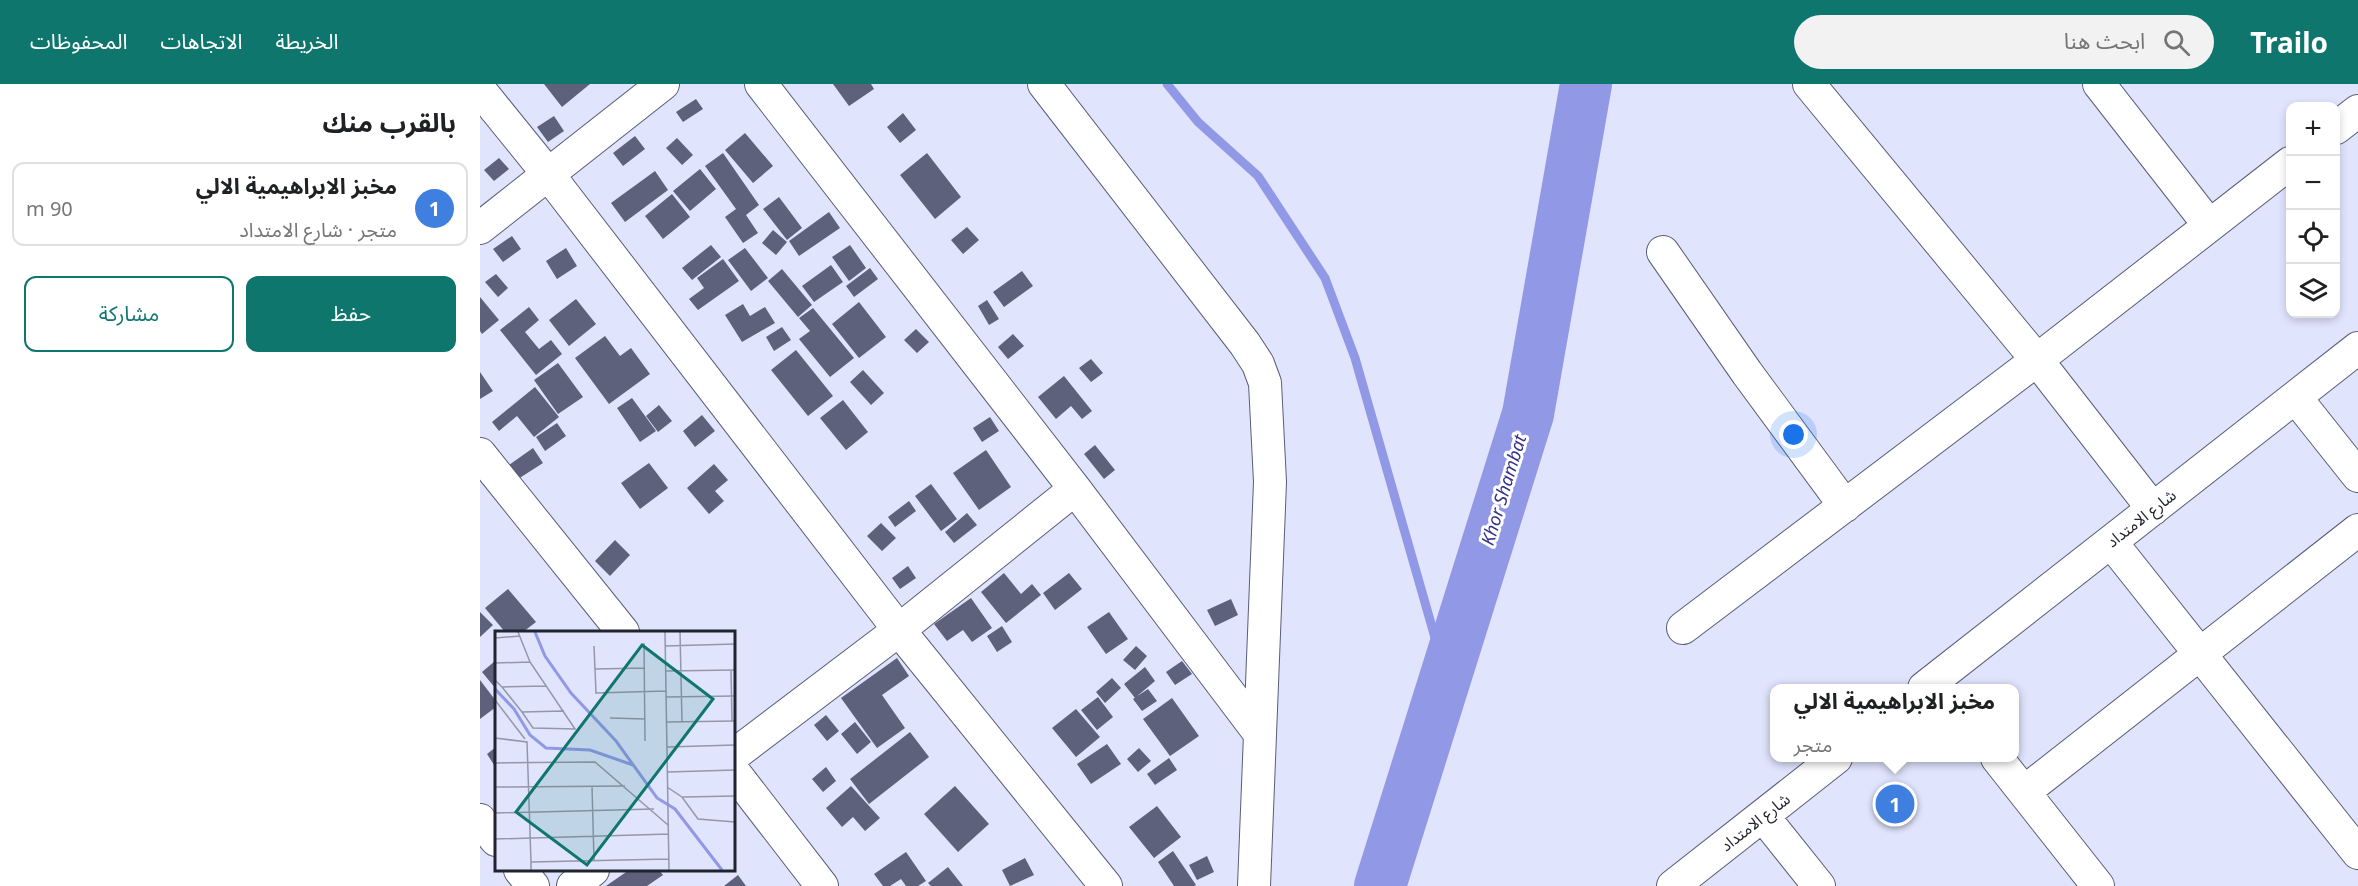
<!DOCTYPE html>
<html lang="ar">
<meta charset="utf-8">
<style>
:root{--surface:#fff;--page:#f2f2f2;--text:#202124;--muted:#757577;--line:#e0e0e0;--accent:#0f766e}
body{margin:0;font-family:"Noto Sans","Noto Sans Arabic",sans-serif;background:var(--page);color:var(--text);direction:rtl}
.controls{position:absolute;right:18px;top:18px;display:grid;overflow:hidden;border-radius:12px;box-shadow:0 3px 9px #0003}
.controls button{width:54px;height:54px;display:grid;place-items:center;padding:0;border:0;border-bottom:2px solid var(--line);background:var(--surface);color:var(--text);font:30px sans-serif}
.you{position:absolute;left:1314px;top:351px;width:21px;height:21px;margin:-15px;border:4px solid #fff;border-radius:50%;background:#1a73e8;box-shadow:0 0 0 9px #1a73e833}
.badge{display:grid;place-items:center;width:39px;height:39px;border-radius:50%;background:var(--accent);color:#fff;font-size:20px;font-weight:700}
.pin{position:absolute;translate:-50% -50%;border:3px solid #fff;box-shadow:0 2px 6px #0006}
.popup{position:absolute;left:1290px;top:600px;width:249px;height:78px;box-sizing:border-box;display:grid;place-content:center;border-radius:12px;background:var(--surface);filter:drop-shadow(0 2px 4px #0005);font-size:20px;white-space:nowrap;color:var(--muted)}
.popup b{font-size:22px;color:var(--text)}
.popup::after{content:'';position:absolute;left:50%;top:100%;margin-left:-12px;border:12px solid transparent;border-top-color:var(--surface)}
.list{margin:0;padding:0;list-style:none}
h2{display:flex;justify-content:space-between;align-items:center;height:78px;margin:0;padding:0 24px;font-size:26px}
h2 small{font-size:20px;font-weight:400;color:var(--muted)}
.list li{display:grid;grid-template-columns:39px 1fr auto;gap:18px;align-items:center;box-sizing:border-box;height:84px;margin:0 12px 12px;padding:0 12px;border:2px solid var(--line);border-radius:12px}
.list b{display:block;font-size:22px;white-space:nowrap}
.list p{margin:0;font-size:20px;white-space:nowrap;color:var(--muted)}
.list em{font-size:20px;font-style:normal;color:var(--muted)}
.actions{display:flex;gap:12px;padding:18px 24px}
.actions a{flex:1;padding:14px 0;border:2px solid var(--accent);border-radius:12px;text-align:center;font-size:21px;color:var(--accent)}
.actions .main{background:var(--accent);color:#fff}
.icon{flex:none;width:33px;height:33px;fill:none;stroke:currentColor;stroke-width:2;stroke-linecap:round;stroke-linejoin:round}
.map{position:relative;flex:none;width:1878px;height:802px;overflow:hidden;direction:ltr}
header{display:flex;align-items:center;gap:36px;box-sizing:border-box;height:84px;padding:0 30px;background:var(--accent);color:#fff}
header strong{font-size:28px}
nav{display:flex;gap:33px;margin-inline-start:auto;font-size:21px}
.search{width:420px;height:54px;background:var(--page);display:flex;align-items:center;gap:15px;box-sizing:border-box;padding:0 21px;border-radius:33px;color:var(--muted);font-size:22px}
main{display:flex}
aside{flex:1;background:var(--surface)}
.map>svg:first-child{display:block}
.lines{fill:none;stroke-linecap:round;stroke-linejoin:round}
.stream{stroke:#9199e7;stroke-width:9}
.river{stroke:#9199e7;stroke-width:52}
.building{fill:#5d617c}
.minor-casing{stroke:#595d77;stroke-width:34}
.minor{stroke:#fff;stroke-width:32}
.labels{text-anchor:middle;stroke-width:6;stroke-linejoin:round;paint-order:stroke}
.street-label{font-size:16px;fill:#21232e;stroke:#fff}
.water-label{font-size:18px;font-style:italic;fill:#35328b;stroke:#fff}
.inset-river{fill:none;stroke:#9199e7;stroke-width:3}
.inset-road{fill:none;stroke:#9497aa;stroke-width:1.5}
.view{fill:#0f766e;fill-opacity:0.15;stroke:#0f766e;stroke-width:3}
.inset-edge{fill:none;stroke:#21232e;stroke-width:3}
</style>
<header>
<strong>Trailo</strong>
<div class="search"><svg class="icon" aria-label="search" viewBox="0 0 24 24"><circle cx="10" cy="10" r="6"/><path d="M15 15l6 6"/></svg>ابحث هنا</div>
<nav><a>الخريطة</a><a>الاتجاهات</a><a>المحفوظات</a></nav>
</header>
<main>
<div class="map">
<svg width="1878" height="802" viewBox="0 0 1878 802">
<rect width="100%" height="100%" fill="#e0e4fd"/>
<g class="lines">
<path class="stream" d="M687 0 718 38 778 92 845 194 875 274 966 592"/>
<path class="river" d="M900 802 1048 330 1106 0"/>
</g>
<path class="building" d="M64 0H110L82 23Z
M353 0H391L394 5 369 22Z
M216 15 223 25 203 38 196 28Z
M423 29 436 46 420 59 407 43Z
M74 32 84 47 68 58 57 43Z
M265 49 293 82 273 99 245 66Z
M155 52 165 65 143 82 133 69Z
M197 54 213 71 202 81 186 64Z
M243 69 279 121 266 131 278 149 263 159 245 133 256 125 225 82Z
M447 69 481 113 455 135 420 91Z
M19 74 29 85 14 97 4 86Z
M220 85 236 105 210 127 193 107Z
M175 87 188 106 145 138 131 119Z
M192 110 210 133 183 155 165 132Z
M299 113 322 144 307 156 283 125Z
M349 128 360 144 319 172 309 157Z
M487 143 499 156 483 170 471 156Z
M293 146 307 158 296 171 282 159Z
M32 152 41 165 23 178 13 165Z
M231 161 241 173 212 196 202 184Z
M370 161 386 184 369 197 352 173Z
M86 164 97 182 77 195 66 177Z
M265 164 288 194 271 207 248 176Z
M243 175 259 197 218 226 209 215 224 204 217 194Z
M351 181 363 198 334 218 322 202Z
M390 184 398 195 374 213 366 202Z
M302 185 332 221 318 233 288 197Z
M542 187 553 202 524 223 513 208Z
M16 190 28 204 18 213 5 198Z
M0 213 19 236 2 250 0 247Z
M96 215 116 240 89 262 69 236Z
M507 216 519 235 509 241 498 222Z
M379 218 406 253 379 274 352 240Z
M263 220 270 232 285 223 295 239 262 258 245 231Z
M49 223 59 236 45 248 59 265 71 256 82 270 56 291 20 246Z
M333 224 374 274 350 293 319 255 330 247 319 234Z
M302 243 311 256 294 267 286 253Z
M436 245 449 258 437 269 424 256Z
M533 250 544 262 528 275 518 263Z
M125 252 140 272 151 264 170 290 129 320 95 274Z
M316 266 353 312 328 332 291 286Z
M611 275 623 289 611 298 599 284Z
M78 279 103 313 78 330 54 296Z
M383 286 404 309 391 321 370 298Z
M0 288 13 307 0 315Z
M584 292 612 327 602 335 591 322 576 335 558 313Z
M55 303 79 333 54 353 37 332 19 347 12 338Z
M152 314 176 347 160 358 137 324Z
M363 316 388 348 366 366 340 334Z
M179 321 192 337 178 348 166 332Z
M222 331 235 347 215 363 203 347Z
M510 333 519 347 502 358 493 344Z
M77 339 86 352 65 367 56 353Z
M615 361 635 386 624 395 604 370Z
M53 364 63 379 38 395 29 381Z
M506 366 531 403 499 426 473 389Z
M169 379 188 404 160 425 141 399Z
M234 380 248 396 235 407 244 417 229 430 207 404Z
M451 400 477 435 461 447 435 412Z
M429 417 436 427 415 443 408 433Z
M487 429 497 441 474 459 465 448Z
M401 439 416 454 402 467 387 452Z
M135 456 150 471 130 492 115 477Z
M428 482 436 494 420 505 412 494Z
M524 489 541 510 552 500 561 511 526 539 501 508Z
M589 489 602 505 575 526 563 509Z
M28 505 56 538 43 548H25L5 524Z
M491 514 512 544 492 558 483 546 467 557 454 540Z
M751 515 758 531 735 542 727 526Z
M0 528 13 541 0 553Z
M629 528 648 555 626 570 607 543Z
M522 542 532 558 517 568 507 552Z
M656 562 667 572 655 586 643 576Z
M417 574 429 592 402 611 425 644 397 664 361 614Z
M15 577 16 579V605L2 588Z
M702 577 712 590 695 601 686 588Z
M665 583 675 597 655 614 644 600Z
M632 594 641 604 625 619 616 608Z
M0 596 16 617V623L0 635Z
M668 605 677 617 662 627 653 615Z
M618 613 633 633 617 646 601 626Z
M692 614 719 652 690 672 663 635Z
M596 625 620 653 596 673 572 644Z
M346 631 359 647 347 657 334 641Z
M375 638 391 658 377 670 361 650Z
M430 648 449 673 389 720 370 695Z
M627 660 641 680 611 700 597 680Z
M16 663V684L7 670Z
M659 664 671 677 658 688 647 675Z
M689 674 697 686 675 701 667 690Z
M346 683 356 697 343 708 332 695Z
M371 702 400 734 385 747 373 733 362 743 346 724Z
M475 702 509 740 478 768 444 730Z
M677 722 701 753 674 774 649 743Z
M693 767 716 801 714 802H694L678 778Z
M426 768 446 797 438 802H426L421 795 410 802H403L394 790Z
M727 772 734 788 717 796 709 781Z
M545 774 554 791 530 802 522 786Z
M468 783 483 802H451L448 799Z
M149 786H179L183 791 167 802H126Z
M258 791 266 802H244Z"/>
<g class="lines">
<defs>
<path id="minor" d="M281 0 595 405 780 650
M564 0 765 260 778 280 785 299 790 398 774 802
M1329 0 1557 276 1673 425
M1619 0 1729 141
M0 6 68 90 419 546 626 802
M1856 44 1878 27
M0 144 183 0
M1183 168 1267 289 1365 422
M1816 314 1878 392
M0 370 143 548
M1631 458 1878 769
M1203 544 1557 276 1810 79
M1444 604 1878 264
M254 671 419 546 595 405
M1517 674 1618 802
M254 688 342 802
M1544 708 1878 446
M1283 732 1339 802
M0 736 16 756
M40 786 53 802
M93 802 113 786
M1193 802 1356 674"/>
</defs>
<use href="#minor" class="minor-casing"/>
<use href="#minor" class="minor"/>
</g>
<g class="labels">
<g class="street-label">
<text transform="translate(1661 434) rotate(-38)" y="6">شارع الامتداد</text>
<text transform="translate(1275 738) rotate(-38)" y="6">شارع الامتداد</text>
</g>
<g class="water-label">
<text transform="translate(1024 406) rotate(-73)" y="6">Khor Shambat</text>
</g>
</g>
<g transform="translate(15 547)">
<rect width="240" height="240" fill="#e0e4fd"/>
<path class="inset-river" d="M40 1 50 25 76 62 121 110 162 167 180 178 227 239M0 58 19 78 35 104 51 117 95 119 138 134"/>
<path class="inset-road" d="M23 1 35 31 80 98 38 97 27 81M170 1 174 239M185 1 187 91M0 7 25 5M149 12 150 110M99 15 101 62 171 60M170 15 240 13M0 32 35 31M100 38 149 37M236 39 237 90M171 40 240 39M0 49 7 56 51 55M7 56 27 81 69 80M171 66 240 65M0 69 30 108M115 87 150 88M172 91 240 90M0 107 32 111 36 231M172 116 240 114M0 132 100 131 173 194M173 141 240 139M97 155 99 229M0 156 130 155M172 156 187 166 203 188 240 191M188 166 240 165M0 182 159 178M0 208 174 203M36 239V231L174 228"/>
<path class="view" d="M147 14 218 68 92 234 21 181Z"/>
<rect width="240" height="240" class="inset-edge"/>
</g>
</svg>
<div class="controls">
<button>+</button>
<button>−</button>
<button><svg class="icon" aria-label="locate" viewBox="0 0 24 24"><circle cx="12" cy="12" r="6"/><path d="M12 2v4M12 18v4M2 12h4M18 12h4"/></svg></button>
<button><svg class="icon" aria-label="layers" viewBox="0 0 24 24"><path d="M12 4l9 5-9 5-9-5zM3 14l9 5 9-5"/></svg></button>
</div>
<div class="you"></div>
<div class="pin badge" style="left:1415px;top:720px;background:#3f7fe0">1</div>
<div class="popup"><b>مخبز الابراهيمية الالي</b>متجر</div>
</div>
<aside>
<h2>بالقرب منك<small></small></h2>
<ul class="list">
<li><span class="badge" style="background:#3f7fe0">1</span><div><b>مخبز الابراهيمية الالي</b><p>متجر · شارع الامتداد</p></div><em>90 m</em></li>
</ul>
<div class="actions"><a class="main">حفظ</a><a>مشاركة</a></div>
</aside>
</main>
